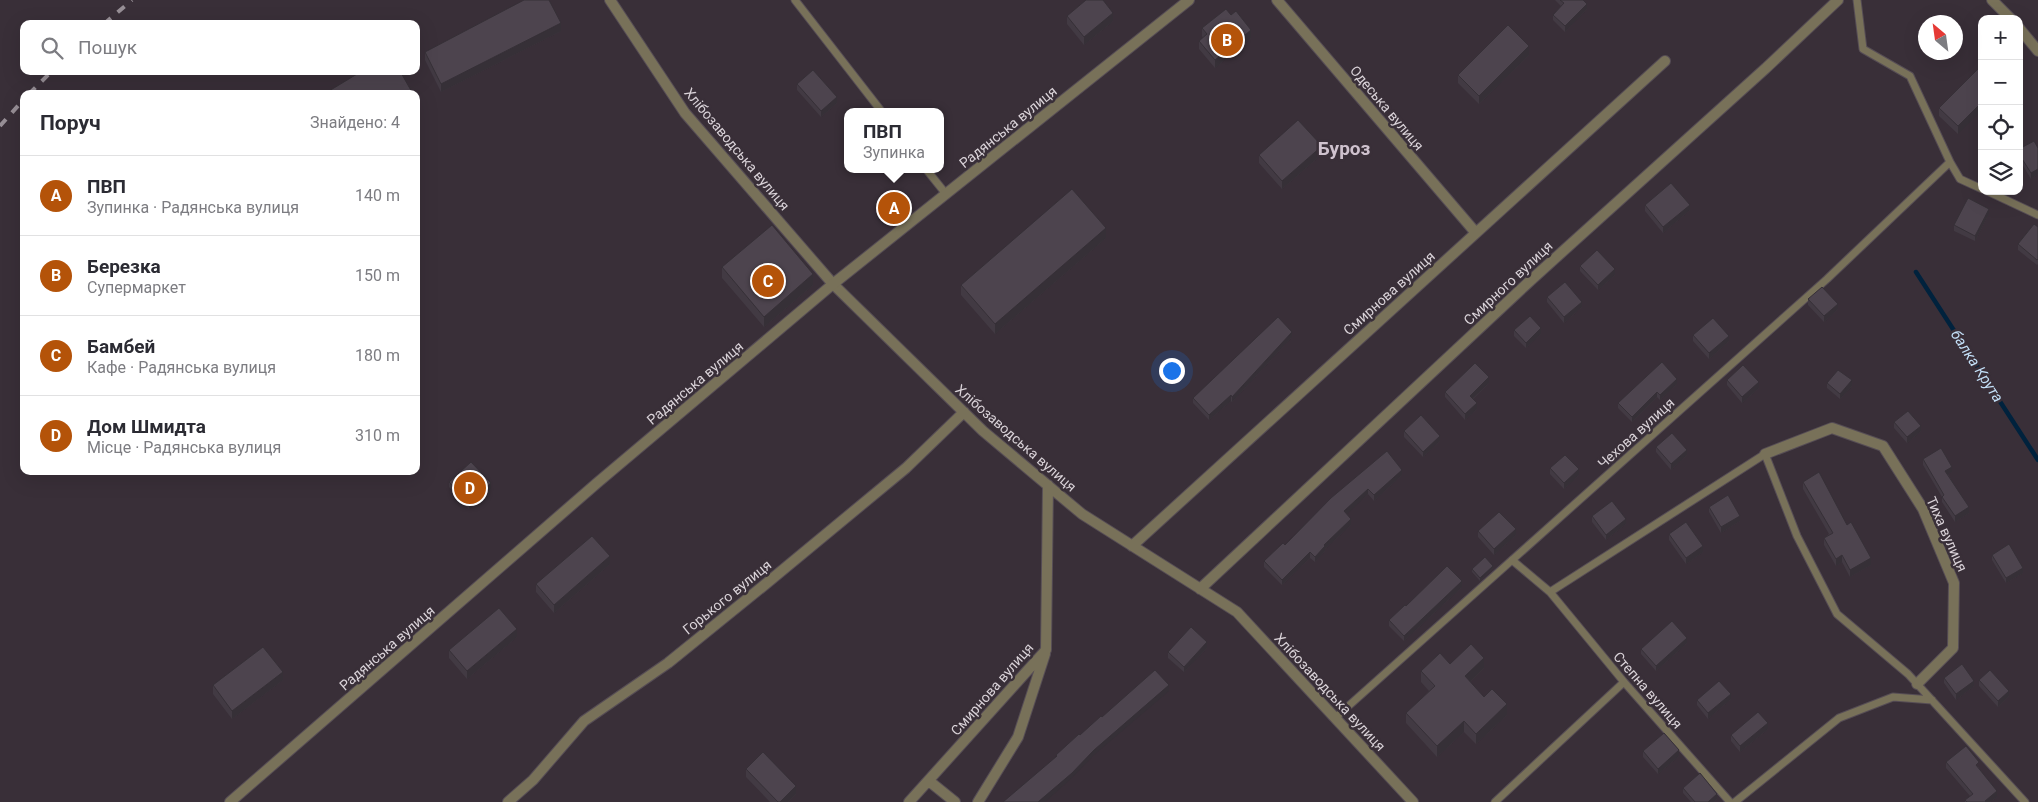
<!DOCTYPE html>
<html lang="uk">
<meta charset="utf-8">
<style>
:root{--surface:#fff;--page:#f2f2f3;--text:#2b2b33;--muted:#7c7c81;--line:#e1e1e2;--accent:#b45309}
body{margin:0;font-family:Roboto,sans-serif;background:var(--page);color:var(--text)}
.controls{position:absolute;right:15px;top:15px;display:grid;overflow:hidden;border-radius:10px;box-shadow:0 5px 20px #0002}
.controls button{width:45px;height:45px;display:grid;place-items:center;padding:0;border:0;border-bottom:1px solid var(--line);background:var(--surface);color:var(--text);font:25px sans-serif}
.compass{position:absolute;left:1918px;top:15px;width:45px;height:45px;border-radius:50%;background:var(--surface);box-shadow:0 5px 20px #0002;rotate:331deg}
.you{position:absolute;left:1171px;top:370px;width:18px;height:18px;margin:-12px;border:4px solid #fff;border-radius:50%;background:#1a73e8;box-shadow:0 0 0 8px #1a73e833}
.badge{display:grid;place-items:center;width:32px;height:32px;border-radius:50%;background:var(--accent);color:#fff;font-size:16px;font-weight:700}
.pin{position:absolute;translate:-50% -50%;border:2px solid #fff;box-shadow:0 1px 5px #0006}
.popup{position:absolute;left:844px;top:108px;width:100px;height:65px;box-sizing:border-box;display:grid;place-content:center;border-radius:10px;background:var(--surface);filter:drop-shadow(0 1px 4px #0005);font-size:16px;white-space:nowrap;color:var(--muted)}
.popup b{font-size:19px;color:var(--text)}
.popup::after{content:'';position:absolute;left:50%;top:100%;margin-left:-10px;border:10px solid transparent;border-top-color:var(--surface)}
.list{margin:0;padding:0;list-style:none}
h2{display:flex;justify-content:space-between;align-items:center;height:65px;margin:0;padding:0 20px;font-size:21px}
h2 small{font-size:16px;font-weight:400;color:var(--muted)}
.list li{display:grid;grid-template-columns:32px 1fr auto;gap:15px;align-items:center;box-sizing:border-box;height:80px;padding:0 20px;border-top:1px solid var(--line)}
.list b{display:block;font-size:19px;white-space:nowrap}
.list p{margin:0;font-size:16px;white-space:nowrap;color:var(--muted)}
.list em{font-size:16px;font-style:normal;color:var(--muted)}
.icon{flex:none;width:28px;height:28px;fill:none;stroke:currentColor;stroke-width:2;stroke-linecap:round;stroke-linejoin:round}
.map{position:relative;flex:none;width:2038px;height:802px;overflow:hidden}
.search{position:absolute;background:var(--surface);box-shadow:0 5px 20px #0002;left:20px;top:20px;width:400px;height:55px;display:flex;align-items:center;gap:12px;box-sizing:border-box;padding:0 18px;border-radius:10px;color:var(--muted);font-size:19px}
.panel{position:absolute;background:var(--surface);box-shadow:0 5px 20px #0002;left:20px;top:90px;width:400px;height:385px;border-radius:10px}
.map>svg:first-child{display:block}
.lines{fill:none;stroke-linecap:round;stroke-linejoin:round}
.stream{stroke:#00223d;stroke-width:4.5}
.service-casing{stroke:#564d55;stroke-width:9}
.minor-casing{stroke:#564d55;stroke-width:12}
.tertiary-casing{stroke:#564d55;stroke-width:12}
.service{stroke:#787159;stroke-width:7}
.minor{stroke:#787159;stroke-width:10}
.tertiary{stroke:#787159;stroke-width:10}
.rail{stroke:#978f96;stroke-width:4;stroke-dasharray:9 9;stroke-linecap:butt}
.wall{fill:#423a43}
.shaded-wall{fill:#363037}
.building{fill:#4d444e;stroke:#363037}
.labels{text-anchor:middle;stroke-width:5;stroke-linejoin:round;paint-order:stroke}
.street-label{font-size:14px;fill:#dad3d9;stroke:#392f38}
.water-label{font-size:15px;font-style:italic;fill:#c3dff7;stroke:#392f38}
.district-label{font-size:19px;font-weight:bold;fill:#cfc2ce;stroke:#392f38}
</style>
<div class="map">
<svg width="2038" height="802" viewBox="0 0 2038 802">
<rect width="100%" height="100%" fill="#392f38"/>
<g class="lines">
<path class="stream" d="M1916 272 2038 460"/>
<defs>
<path id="service" d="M795 0 882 112
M1857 0 1863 49 1910 76 1950 162 1960 179 1982 189
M926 169 946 194
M1987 191 2038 215
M1512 560 1550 592 1624 682 1730 802
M1550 592 1765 454 1797 536 1837 614 1908 674 2025 802
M1335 718 1827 279 1950 162
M1495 802 1624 682
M1735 802 1839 718 1893 697 1932 700"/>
<path id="minor" d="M610 0 685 113 833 284 983 431 1082 514 1237 612 1413 802
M1277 0 1476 233
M1992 0 2011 19
M2019 28 2038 51
M1765 454 1832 428 1883 446 1923 509 1954 583 1953 648 1917 684
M1132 546 1665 61
M1200 589 1531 280 1766 68 1838 0
M929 781 955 802
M508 802 533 780 584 721 668 663 762 587 906 468 964 412
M909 802 1046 650 1048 485
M978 802 1018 737 1045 654"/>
<path id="tertiary" d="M230 802 597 483 833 284 1189 0"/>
</defs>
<use href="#service" class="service-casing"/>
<use href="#minor" class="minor-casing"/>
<use href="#tertiary" class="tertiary-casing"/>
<use href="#service" class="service"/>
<use href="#minor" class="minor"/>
<use href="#tertiary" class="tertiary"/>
<path class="rail" d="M104 24 132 0
M29 94 52 71
M0 126 24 99"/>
</g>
<path class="wall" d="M1555 0H1583L1587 9 1565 32 1553 20V15L1561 6Z
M1231 15 1251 38 1215 68 1199 49V41L1203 38 1202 36V28Z
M1067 16 1113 21 1084 45 1067 24Z
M561 31 441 92 425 60V52Z
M1529 55 1479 104 1458 83V75Z
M1982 65 1958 134 1939 116V108Z
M797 84 837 103 821 117 797 90Z
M2038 148V174L2031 179 2019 159V149Z
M1322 154 1282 189 1259 163V155Z
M1645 205 1690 210 1663 233 1645 211Z
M1989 214 1975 241 1954 231V225Z
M2038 227V264L2037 265 2018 250V244Z
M1106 238 995 334 961 295V285Z
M1580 266 1615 275 1598 290 1580 271Z
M722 267 813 285 764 327 722 278Z
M1547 297 1582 307 1564 323 1547 302Z
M1808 299 1838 309 1824 322 1808 305Z
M1514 330 1541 334 1526 348 1514 336Z
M1693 335 1729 341 1709 359 1693 341Z
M1292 337 1232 402 1231 401 1209 420 1193 403V398Z
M1727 380 1759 388 1742 403 1727 385Z
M1489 383 1473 399 1477 409 1465 420 1445 397V392Z
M1827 383 1852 386 1840 399 1827 388Z
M1677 384 1660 400 1657 397 1632 422 1618 408V403Z
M1894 422 1921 431 1907 443 1894 428Z
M1404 431 1440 441 1423 457 1404 437Z
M1656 447 1687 455 1671 470 1656 452Z
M1923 459 1952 472 1948 474 1969 513 1955 522 1942 502V497L1923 465Z
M1550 468 1579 475 1564 489 1550 474Z
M1402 475 1374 501 1368 494 1346 514 1351 525 1325 549V551L1315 562 1310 558 1282 585 1264 567V561L1285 545 1331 498Z
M449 482 491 489 469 509 449 487Z
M1803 482 1847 525 1871 565 1850 577 1842 562 1836 566 1824 545V538L1829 534 1803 489Z
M1709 507 1740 521 1721 533 1709 512Z
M1592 516 1626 524 1606 540 1592 522Z
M1478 531 1516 535 1494 555 1478 537Z
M1669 534 1703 552 1686 564 1669 540Z
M1992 555 2023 573 2006 583 1992 560Z
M610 564 554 613 536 592V584Z
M1493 568 1480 581 1472 572V569Z
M1462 587 1404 641 1389 626V620L1406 606Z
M517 637 467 679 449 658V650Z
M1687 643 1656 671 1641 654V649Z
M1207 648 1184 672 1168 658V652Z
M1450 664 1484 668 1470 682 1484 697 1507 715 1476 744 1464 732 1437 757 1406 723V713L1429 691 1421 682V671Z
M1944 678 1974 686 1956 700 1944 683Z
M283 680 232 719 213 694V685Z
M1979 680 2009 696 1998 707 1979 686Z
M1731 699 1708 719 1697 705V700Z
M1768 729 1740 752 1731 741V735Z
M1643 751 1679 756 1658 774 1643 757Z
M1946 762 1979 767V768L1997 797 1990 802H1965V800L1970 796 1946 768Z
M746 769 796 794 788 802H770L746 777Z
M1683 788 1717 799 1714 802H1691L1683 793Z"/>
<path class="shaded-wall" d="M1587 4V9L1565 32V26Z
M1113 13V21L1084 45V37Z
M561 23V31L441 92V84Z
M1251 30V38L1215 68V60Z
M1529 46V55L1479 104V96Z
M837 97V103L821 117V111Z
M1982 102V110L1958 134V126Z
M1322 146V154L1282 189V181Z
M2038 169V174L2031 179V173Z
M1690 205V210L1663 233V227Z
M1989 209V214L1975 241V236Z
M1106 228V238L995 334V324Z
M1615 269V275L1598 290V285Z
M813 274V285L764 327V317Z
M1582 302V307L1564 323V317Z
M1838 304V309L1824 322V316Z
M1541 328V334L1526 348V343Z
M1292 332V337L1232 402V397Z
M1729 336V341L1709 359V353Z
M1489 377V383L1470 401V396Z
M1677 379V384L1660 400V395Z
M1852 380V386L1840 399V394Z
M1759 382V388L1742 403V397Z
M1657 392V397L1632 422V417Z
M1231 395V401L1209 420V415Z
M1477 403V409L1465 420V414Z
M1921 426V431L1907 443V437Z
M1440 436V441L1423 457V452Z
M1687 450V455L1671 470V464Z
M1952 467V472L1945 476V471Z
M1579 469V475L1564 489V483Z
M1402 470V475L1374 501V495Z
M491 483V489L469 509V503Z
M1368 489V494L1344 517V511Z
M1969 507V513L1955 522V516Z
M1740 516V521L1721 533V527Z
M1351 519V525L1325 549V551L1315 562V557L1324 545Z
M1626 519V524L1606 540V535Z
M1516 529V535L1494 555V549Z
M1703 546V552L1686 564V558Z
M1310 552V558L1282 585V580Z
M1842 555V562L1836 566V559Z
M610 556V564L554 613V605Z
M1871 558V565L1850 577V570Z
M1493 566V568L1480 581V578Z
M2023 568V573L2006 583V578Z
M1462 581V587L1404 641V636Z
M517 629V637L467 679V671Z
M1687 638V643L1656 671V666Z
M1207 642V648L1184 672V667Z
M1484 658V668L1465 687V676Z
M283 672V680L232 719V711Z
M1974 681V686L1956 700V694Z
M1169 685V691L1094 755 1072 778 1045 802H1038L1094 750Z
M2009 691V696L1998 707V701Z
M1731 694V699L1708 719V713Z
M1507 704V715L1476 744V734Z
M1464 721V732L1437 757V746Z
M1768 723V729L1740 752V746Z
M1679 750V756L1658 774V769Z
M796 786V794L788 802H780Z
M1997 791V797L1990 802H1985V801Z
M1717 794V799L1714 802H1708Z"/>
<path class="building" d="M524 0H549L561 23 441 84 425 52Z
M1086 0H1103L1113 13 1084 37 1067 16Z
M1560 0H1583L1587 4 1565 26 1553 15 1564 3Z
M1226 9 1231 15 1236 11 1251 30 1215 60 1199 41 1207 34 1202 28Z
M1508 25 1529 46 1479 96 1458 75Z
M1982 65V102L1958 126 1939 108Z
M813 70 837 97 821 111 797 84Z
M362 71H400L413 94H324Z
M1298 120 1322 146 1282 181 1259 155Z
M2034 141 2038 148V169L2031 173 2019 154V149Z
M1671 183 1690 205 1663 227 1645 205Z
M1072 189 1106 228 995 324 961 285Z
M1968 198 1989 209 1975 236 1954 225Z
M2034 224 2038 227V259L2037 260 2018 244Z
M772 225 813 274 764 317 722 267Z
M1597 250 1615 269 1598 285 1580 266Z
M1565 282 1582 302 1564 317 1547 297Z
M1822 287 1838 304 1824 316 1808 299Z
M1530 316 1541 328 1526 343 1514 330Z
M1278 317 1292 332 1232 397 1231 395 1209 415 1193 398Z
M1713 318 1729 336 1709 353 1693 335Z
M1662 362 1677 379 1660 395 1657 392 1632 417 1618 403Z
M1475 363 1489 377 1470 396 1477 403 1465 414 1445 392Z
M1743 365 1759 382 1742 397 1727 380Z
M1838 370 1852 380 1840 394 1827 383Z
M1908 411 1921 426 1907 437 1894 422Z
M1421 415 1440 436 1423 452 1404 431Z
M1672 433 1687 450 1671 464 1656 447Z
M1941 448 1952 467 1945 471 1969 507 1955 516 1942 497 1944 495 1923 459Z
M1387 451 1402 470 1374 495 1368 489 1344 511 1351 519 1324 545 1325 546 1315 557 1310 552 1282 580 1264 561 1283 543 1285 545 1331 498Z
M1565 455 1579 469 1564 483 1550 468Z
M471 462 491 483 469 503 449 482Z
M1819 472 1847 525 1851 522 1871 558 1850 570 1842 555 1836 559 1824 538 1833 533 1803 482Z
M1728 495 1740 516 1721 527 1709 507Z
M1612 501 1626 519 1606 535 1592 516Z
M1499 512 1516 529 1494 549 1478 531Z
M1686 522 1703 546 1686 558 1669 534Z
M592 536 610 556 554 605 536 584Z
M2009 544 2023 568 2006 578 1992 555Z
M1485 557 1493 566 1480 578 1472 569Z
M1447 566 1462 581 1404 636 1389 620 1405 605 1406 606Z
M499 608 517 629 467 671 449 650Z
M1672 621 1687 638 1656 666 1641 649Z
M1191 627 1207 642 1184 667 1168 652Z
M1471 644 1484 658 1465 676 1484 697 1492 689 1507 704 1476 734 1464 721 1437 746 1406 713 1435 686 1421 671 1440 653 1450 664Z
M263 647 283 672 232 711 213 685Z
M1962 664 1974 681 1956 694 1944 678Z
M1155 670 1169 685 1094 750 1072 773 1038 802H1003L1057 756 1056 755 1079 734 1080 735 1101 716 1102 717Z
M1990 670 2009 691 1998 701 1979 680Z
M1719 681 1731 694 1708 713 1697 700Z
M1758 712 1768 723 1740 746 1731 735Z
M1664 733 1679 750 1658 769 1643 751Z
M1966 746 1979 762 1976 765 1997 791 1985 801 1986 802H1967L1965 800 1973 794 1946 762Z
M763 752 796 786 780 802H778L746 769Z
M1700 773 1717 794 1708 802H1695L1683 788Z"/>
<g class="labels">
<g class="street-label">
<text transform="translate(1387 108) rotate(50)" y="5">Одеська вулиця</text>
<text transform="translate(1008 127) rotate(-39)" y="5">Радянська вулиця</text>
<text transform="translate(737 149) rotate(50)" y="5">Хлібозаводська вулиця</text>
<text transform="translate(1508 283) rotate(-43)" y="5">Смирного вулиця</text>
<text transform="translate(1389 293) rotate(-42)" y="5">Смирнова вулиця</text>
<text transform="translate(695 383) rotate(-40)" y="5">Радянська вулиця</text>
<text transform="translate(1636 433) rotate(-42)" y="5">Чехова вулиця</text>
<text transform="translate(1016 438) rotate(41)" y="5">Хлібозаводська вулиця</text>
<text transform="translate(1947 534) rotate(66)" y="5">Тиха вулиця</text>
<text transform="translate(727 597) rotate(-39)" y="5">Горького вулиця</text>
<text transform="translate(387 648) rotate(-41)" y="5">Радянська вулиця</text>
<text transform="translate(992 689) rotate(-49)" y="5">Смирнова вулиця</text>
<text transform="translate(1648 690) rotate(49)" y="5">Степна вулиця</text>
<text transform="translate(1330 692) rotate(47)" y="5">Хлібозаводська вулиця</text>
</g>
<g class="water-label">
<text transform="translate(1977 366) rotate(57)" y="5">балка Крута</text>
</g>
<g class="district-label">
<text x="1344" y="155">Буроз</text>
</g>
</g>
</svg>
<div class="controls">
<button>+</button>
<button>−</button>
<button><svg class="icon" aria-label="locate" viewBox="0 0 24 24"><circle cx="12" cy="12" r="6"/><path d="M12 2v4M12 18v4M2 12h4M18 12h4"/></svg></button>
<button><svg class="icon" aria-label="layers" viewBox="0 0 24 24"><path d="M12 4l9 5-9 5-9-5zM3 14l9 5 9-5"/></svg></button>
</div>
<svg class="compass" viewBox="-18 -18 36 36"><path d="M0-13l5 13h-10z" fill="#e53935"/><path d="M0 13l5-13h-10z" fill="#7c7c81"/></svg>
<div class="you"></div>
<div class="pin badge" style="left:894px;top:208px">A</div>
<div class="popup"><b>ПВП</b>Зупинка</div>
<div class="pin badge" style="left:1227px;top:40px">B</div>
<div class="pin badge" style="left:768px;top:281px">C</div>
<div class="pin badge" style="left:470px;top:488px">D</div>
<div class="search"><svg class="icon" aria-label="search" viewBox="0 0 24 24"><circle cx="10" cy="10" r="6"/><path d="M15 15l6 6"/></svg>Пошук</div>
<section class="panel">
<h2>Поруч<small>Знайдено: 4</small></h2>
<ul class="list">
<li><span class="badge">A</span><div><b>ПВП</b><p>Зупинка · Радянська вулиця</p></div><em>140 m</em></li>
<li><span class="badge">B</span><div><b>Березка</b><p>Супермаркет</p></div><em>150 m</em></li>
<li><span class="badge">C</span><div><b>Бамбей</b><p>Кафе · Радянська вулиця</p></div><em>180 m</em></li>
<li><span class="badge">D</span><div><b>Дом Шмидта</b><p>Місце · Радянська вулиця</p></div><em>310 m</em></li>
</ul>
</section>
</div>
